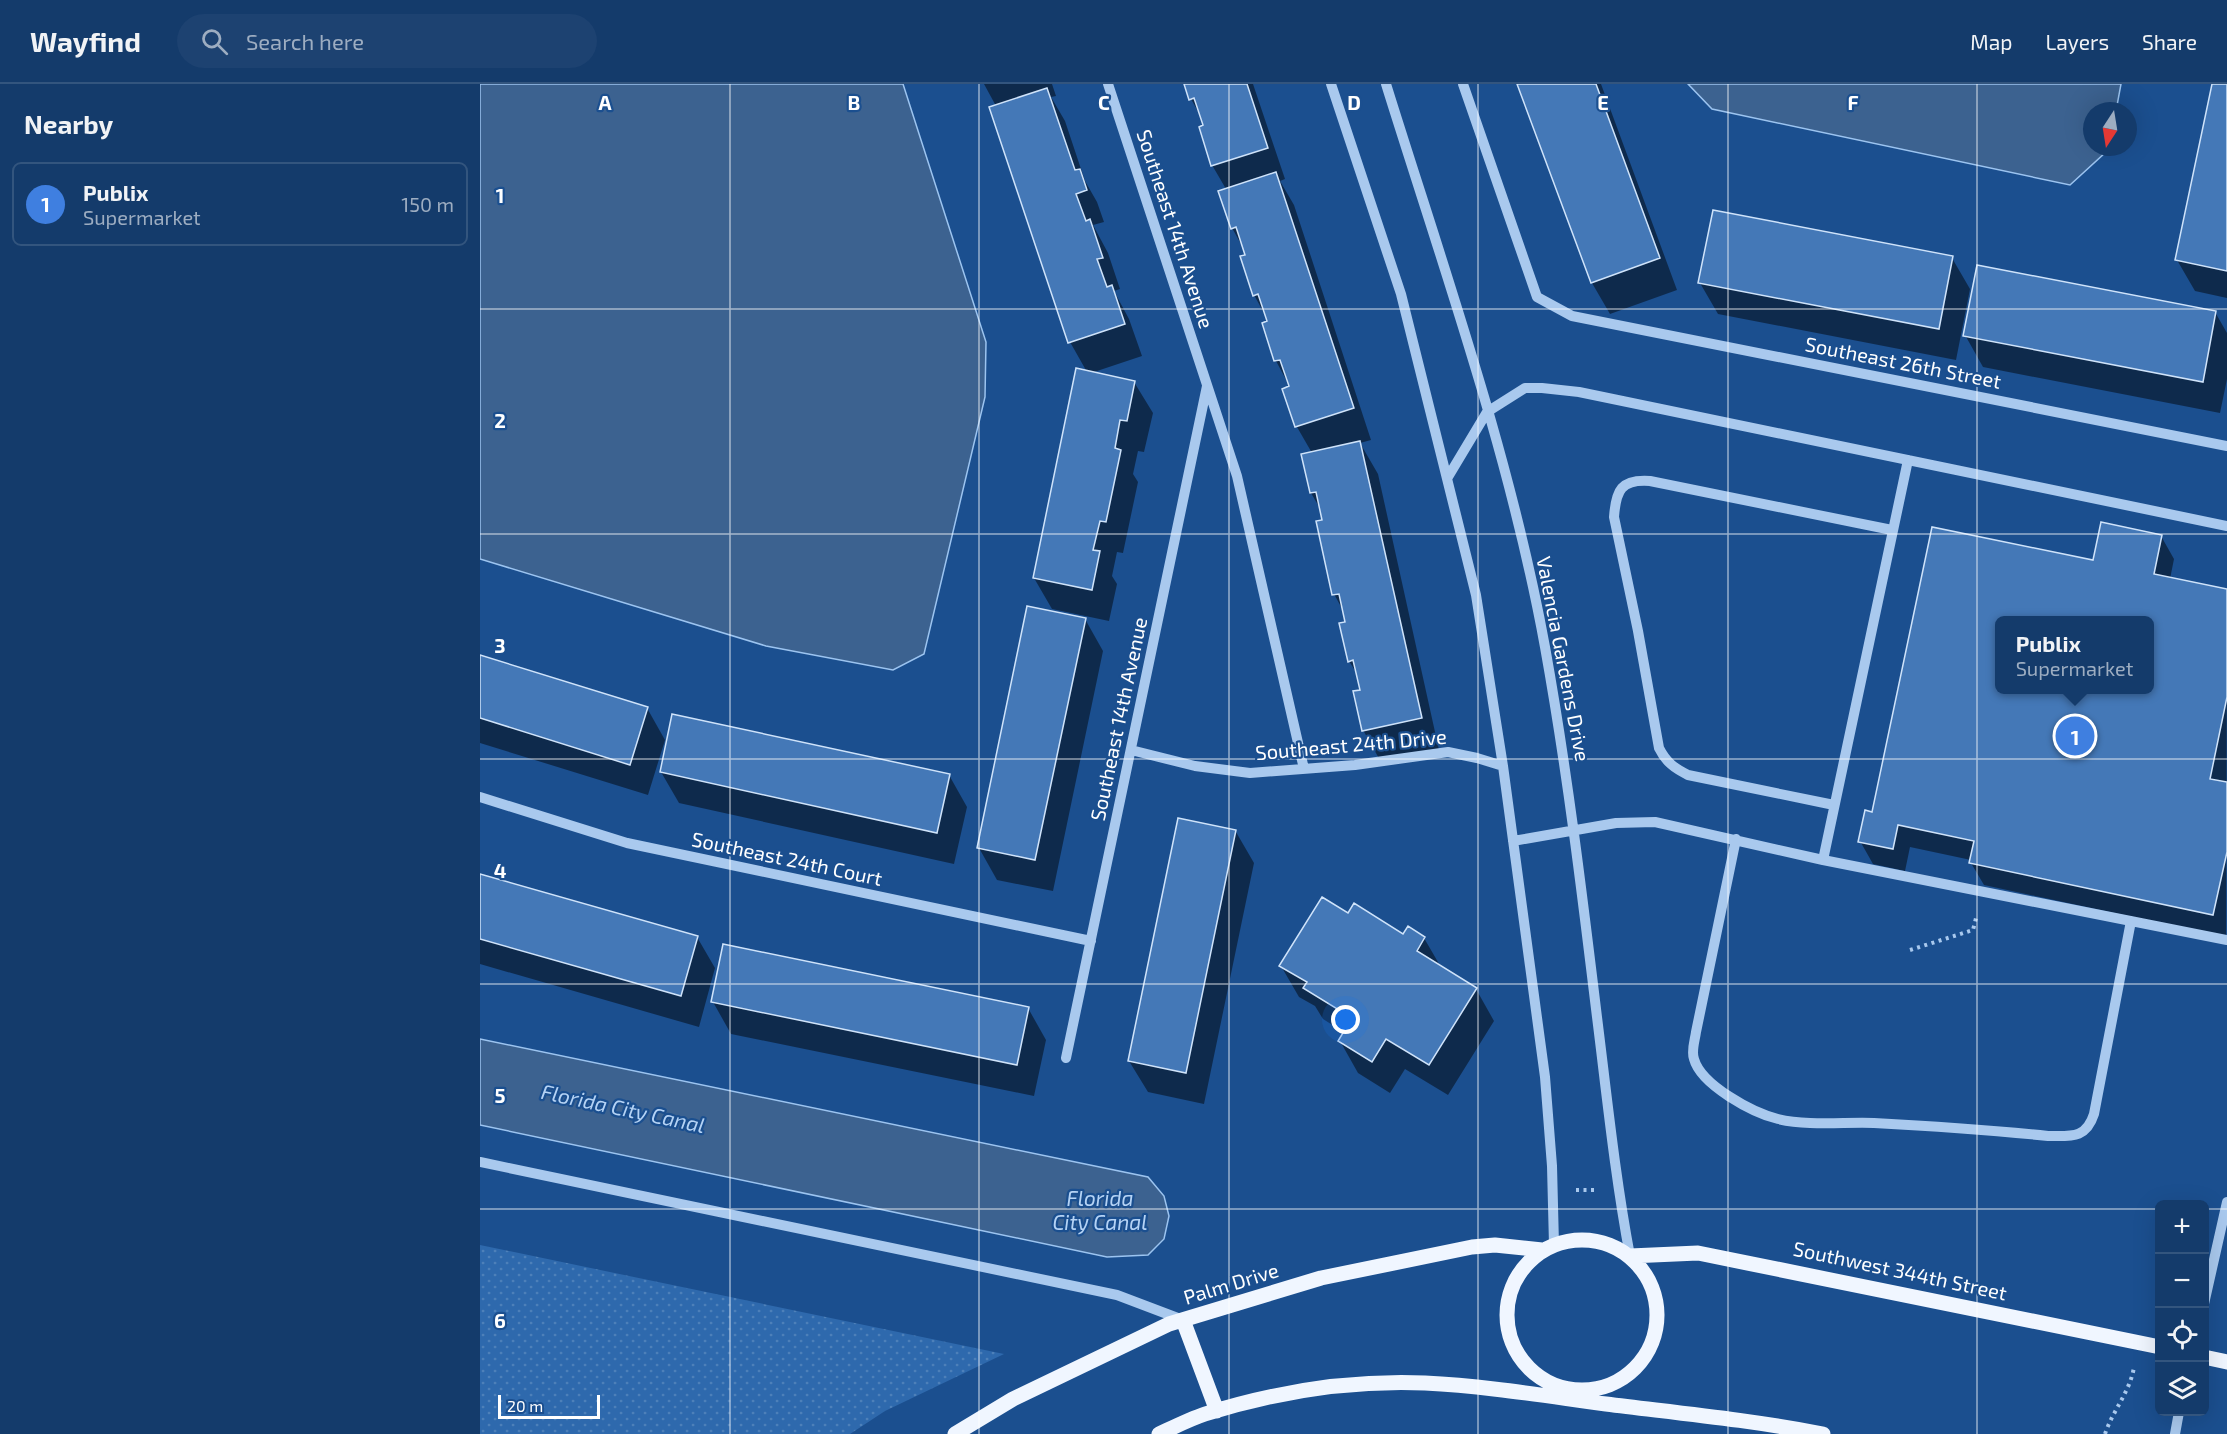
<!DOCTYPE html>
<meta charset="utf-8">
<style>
:root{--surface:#143b6b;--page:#1d4271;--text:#f1f3f6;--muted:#9dadc1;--line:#33557e;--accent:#ea580c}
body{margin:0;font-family:"Exo 2",sans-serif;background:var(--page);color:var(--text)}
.controls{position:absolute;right:18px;bottom:18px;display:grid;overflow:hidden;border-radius:9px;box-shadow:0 6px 24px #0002}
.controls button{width:54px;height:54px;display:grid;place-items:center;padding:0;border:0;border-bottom:2px solid var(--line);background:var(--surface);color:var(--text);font:30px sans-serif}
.compass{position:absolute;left:1603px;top:18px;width:54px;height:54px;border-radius:50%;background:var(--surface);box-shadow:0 6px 24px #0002;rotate:192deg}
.scale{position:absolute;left:18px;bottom:15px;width:102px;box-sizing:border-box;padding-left:6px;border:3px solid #fff;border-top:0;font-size:16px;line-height:21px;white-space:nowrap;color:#fff;-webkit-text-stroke:4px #1b4f8f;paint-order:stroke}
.you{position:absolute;left:866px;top:936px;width:21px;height:21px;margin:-15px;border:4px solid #fff;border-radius:50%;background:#1a73e8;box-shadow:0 0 0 9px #1a73e833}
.badge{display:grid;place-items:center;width:39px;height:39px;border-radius:50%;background:var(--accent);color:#fff;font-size:20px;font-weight:700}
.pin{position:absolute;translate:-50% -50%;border:3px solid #fff;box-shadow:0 2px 6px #0006}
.popup{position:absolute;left:1515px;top:532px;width:159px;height:78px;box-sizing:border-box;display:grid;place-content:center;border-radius:9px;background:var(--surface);filter:drop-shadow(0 2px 4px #0005);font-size:20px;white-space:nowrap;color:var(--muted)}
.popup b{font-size:22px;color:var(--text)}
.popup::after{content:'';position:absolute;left:50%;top:100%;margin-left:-12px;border:12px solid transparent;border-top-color:var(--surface)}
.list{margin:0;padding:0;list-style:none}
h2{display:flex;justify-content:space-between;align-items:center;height:78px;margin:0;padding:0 24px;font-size:26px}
h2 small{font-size:20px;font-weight:400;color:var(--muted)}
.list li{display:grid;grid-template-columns:39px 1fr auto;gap:18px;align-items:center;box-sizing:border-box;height:84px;margin:0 12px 12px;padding:0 12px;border:2px solid var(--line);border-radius:9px}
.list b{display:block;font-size:22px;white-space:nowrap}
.list p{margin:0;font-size:20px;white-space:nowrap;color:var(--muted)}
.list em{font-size:20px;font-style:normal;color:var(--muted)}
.icon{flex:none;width:33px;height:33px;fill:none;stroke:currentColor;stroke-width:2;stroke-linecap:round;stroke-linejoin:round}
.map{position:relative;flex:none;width:1747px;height:1350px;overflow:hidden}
header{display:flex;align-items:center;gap:36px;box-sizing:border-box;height:84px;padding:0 30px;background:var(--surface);border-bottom:2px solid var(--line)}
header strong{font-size:28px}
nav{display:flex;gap:33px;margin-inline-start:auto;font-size:21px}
.search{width:420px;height:54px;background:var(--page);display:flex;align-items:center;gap:15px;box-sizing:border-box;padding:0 21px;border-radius:33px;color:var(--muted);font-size:22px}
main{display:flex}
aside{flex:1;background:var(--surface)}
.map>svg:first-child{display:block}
.park{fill:url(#park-dots)}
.water{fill:#3c6290;stroke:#9cc4f0;stroke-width:1.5}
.shadow{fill:#0007;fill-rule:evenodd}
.building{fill:#4478b7;stroke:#cfe3fa;stroke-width:1.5;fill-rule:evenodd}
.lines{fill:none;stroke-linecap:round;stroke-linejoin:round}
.path{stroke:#a9c9ee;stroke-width:4;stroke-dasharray:3 4.5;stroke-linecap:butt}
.minor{stroke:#a9c9ee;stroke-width:10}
.major{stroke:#f0f6ff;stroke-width:15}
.grid{fill:none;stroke:#fff;stroke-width:1.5;stroke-opacity:0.55}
.labels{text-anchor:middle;stroke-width:4.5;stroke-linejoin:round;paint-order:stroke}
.street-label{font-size:20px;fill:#fff;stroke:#1b4f8f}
.water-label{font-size:21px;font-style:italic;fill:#b5d3f5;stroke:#1b4f8f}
.grid-label{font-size:20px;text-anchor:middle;font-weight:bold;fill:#fff;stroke:#1b4f8f;stroke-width:4.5;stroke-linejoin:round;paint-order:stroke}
</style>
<header>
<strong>Wayfind</strong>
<div class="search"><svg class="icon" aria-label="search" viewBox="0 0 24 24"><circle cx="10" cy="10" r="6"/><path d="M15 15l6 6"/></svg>Search here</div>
<nav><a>Map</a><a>Layers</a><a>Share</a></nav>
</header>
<main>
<aside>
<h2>Nearby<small></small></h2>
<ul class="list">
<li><span class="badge" style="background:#3f7fe0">1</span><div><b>Publix</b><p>Supermarket</p></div><em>150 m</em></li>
</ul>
</aside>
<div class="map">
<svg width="1747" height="1350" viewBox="0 0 1747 1350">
<defs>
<pattern id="park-dots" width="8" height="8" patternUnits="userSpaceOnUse" patternTransform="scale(1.5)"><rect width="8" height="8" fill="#2e69ad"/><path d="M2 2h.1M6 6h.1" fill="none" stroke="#4d80b9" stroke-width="1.8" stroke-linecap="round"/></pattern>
</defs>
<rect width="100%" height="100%" fill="#1b4f8f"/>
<path class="park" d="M0 1161 524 1270 405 1327 370 1350H0Z"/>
<path class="water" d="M0 0H423L506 258 505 313 444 570 413 586 286 562 0 475Z
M1208 0H1641L1636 27H1612V63H1628L1627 67 1590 101 1232 25Z
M0 955 668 1093 684 1112 689 1132 684 1155 668 1171 627 1173 0 1041Z"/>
<path class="shadow" d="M504 0H572L576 12 571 13 585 37 605 97 617 118 624 138 613 141 628 169 640 205 634 207 649 235 662 272 611 289 654 298 673 329 664 368 658 367 653 390 658 398 643 469 637 468 632 492 637 500 629 537 572 525 554 494 607 288 590 258 511 23 516 22Z
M706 0H773L805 95 800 97 814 121 891 356 880 359 898 390 959 666 901 678 883 646 882 607 879 593 869 577 867 539 865 530 854 510 841 426 831 409 832 369 817 343 804 305 810 303 796 277 789 238 774 211 765 167 752 144 746 105 732 81 724 38 711 15Z
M1039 0H1121L1197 206 1130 230 1112 199Z
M1733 0H1747V214L1715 207 1697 176Z
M1472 174 1490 205 1476 276 1238 230 1220 199Z
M1735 228 1747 249V295L1740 329 1503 283 1485 251Z
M1453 444 1614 478 1681 452 1694 475 1690 495 1747 507 1746 853 1504 801 1491 779V776L1430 763 1425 787 1393 780 1380 757 1393 730ZM1520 536H1670V606H1520Z
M605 535 623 567 573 807 517 796 499 764Z
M0 573 167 624 185 656 168 711 0 659Z
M181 688 469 691 487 723 474 780 199 719Z
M756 748 774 779 724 1020 668 1008 649 977Z
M0 792 217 853 235 884 219 943 0 880Z
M869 831 924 852 944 854 962 885 996 905 1014 937 968 1011 925 985 910 1009 878 989 860 957 865 949 843 935 835 922 819 913 801 882Z
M233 918 548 924 566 956 554 1012 251 950Z"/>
<path class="building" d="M704 0H767L788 64 731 82 719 43 723 41 714 14 709 16Z
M1037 0H1116L1180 174 1111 199Z
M1732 0H1747V187L1695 176Z
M567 4 595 86 600 85 607 106 596 110 606 137 610 135 623 174 617 175 627 203 632 201 645 240 588 259 509 23Z
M796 88 874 324 815 343 802 305 809 302 800 276 794 277 782 239 787 237 778 210 773 212 760 172 765 171 756 143 751 145 738 107Z
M1233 126 1473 172 1459 245 1218 199Z
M1497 181 1736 227 1723 298 1483 252Z
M596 284 655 297 647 337 640 336 635 364 641 366 626 438 620 437 613 466 620 467 612 506 553 494Z
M880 357 942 634 882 647 873 607 880 606 873 576 868 578 859 539 865 538 859 510 852 511 836 437 842 436 836 408 830 409 821 370Z
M1621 438 1682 451 1674 490 1747 505V613L1730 695 1747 698V768L1733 831 1489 779 1494 757 1418 741 1413 765 1378 758 1385 726 1392 728 1452 443 1613 476ZM1520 536H1670V606H1520Z
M547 522 606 534 555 776 497 764Z
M0 571 168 623 150 681 0 634Z
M192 630 470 690 457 749 180 688Z
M698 734 756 746 706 989 648 977Z
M0 790 218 852 201 912 0 855Z
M842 813 868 829 874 819 923 850 928 842 945 853 937 867 997 904 949 981 906 955 892 978 858 957 872 934 823 904 827 898 799 882Z
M243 860 549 923 537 981 231 918Z"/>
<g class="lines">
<path class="path" d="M1430 866 1493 846 1497 830
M1096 1106H1116
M1625 1350C1633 1326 1650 1308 1654 1283"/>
<path class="minor" d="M628 0 757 392 824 685
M851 0 921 210 996 511 1023 682 1065 993 1072 1082 1074 1161
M906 0C964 186 1030 371 1065 563 1087 685 1102 809 1117 933 1127 1013 1135 1092 1150 1172
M983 0 1057 213 1092 232 1747 362
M968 393 1007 328 1045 304H1062L1099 308 1747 442
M651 666 715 682 770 689 875 681 968 668 997 674 1023 682
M0 713 147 759 611 857
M1354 721 1208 691C1194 684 1186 678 1179 664L1158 547 1134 433C1136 406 1141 395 1170 397L1412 446
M1256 755 1216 948C1215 956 1211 967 1214 975 1221 1001 1273 1029 1298 1035 1328 1042 1362 1038 1394 1039 1452 1042 1510 1046 1568 1052 1591 1052 1606 1055 1614 1030L1651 837
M1033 757 1136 739 1175 738 1343 776 1747 856
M1343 776 1428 376
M586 974 727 302
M0 1078 637 1211 703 1236
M1724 1220 1747 1118
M1695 1350 1699 1328"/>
<path class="major" d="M1027 1231a75 75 0 1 1 150 0a75 75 0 1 1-150 0Z
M1150 1172 1218 1169 1680 1263
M703 1236 737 1327
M1724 1273 1747 1278
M475 1350 533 1315 689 1240 841 1194 992 1163 1015 1161 1062 1166
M679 1350C694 1343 710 1335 725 1330 795 1308 872 1296 945 1299 1006 1302 1066 1312 1126 1320 1198 1329 1271 1336 1343 1350"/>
</g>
<path class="grid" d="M250 0V1350M499 0V1350M749 0V1350M998 0V1350M1248 0V1350M1497 0V1350M0 225H1747M0 450H1747M0 675H1747M0 900H1747M0 1125H1680M1724 1125H1747"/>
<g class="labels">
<g class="street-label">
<text transform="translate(695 145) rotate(72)" y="7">Southeast 14th Avenue</text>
<text transform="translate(1423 279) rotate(11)" y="7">Southeast 26th Street</text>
<text transform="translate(1083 575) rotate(79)" y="7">Valencia Gardens Drive</text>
<text transform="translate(639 635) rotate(-78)" y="7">Southeast 14th Avenue</text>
<text transform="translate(871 661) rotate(-5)" y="7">Southeast 24th Drive</text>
<text transform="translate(307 775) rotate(12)" y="7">Southeast 24th Court</text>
<text transform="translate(1420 1187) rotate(12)" y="7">Southwest 344th Street</text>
<text transform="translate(751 1200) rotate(-17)" y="7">Palm Drive</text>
</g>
<g class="water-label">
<text transform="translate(143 1025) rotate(12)" y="7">Florida City Canal</text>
<text x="620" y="1122">Florida<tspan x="620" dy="24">City Canal</tspan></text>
</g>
</g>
<g class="grid-label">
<text x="125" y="26">A</text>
<text x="374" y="26">B</text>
<text x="624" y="26">C</text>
<text x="874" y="26">D</text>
<text x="1123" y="26">E</text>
<text x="1373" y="26">F</text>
<text x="20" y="119">1</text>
<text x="20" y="344">2</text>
<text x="20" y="569">3</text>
<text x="20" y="794">4</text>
<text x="20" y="1019">5</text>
<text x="20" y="1244">6</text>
</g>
</svg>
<div class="controls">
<button>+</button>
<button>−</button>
<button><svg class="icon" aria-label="locate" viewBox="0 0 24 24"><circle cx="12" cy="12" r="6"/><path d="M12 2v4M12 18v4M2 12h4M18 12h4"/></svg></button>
<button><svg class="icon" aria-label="layers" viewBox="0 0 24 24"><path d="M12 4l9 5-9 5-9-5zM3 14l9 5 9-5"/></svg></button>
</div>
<svg class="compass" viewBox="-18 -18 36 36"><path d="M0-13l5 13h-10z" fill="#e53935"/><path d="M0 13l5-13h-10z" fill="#9dadc1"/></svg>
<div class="scale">20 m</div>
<div class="you"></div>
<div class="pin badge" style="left:1595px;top:652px;background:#3f7fe0">1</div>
<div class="popup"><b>Publix</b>Supermarket</div>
</div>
</main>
